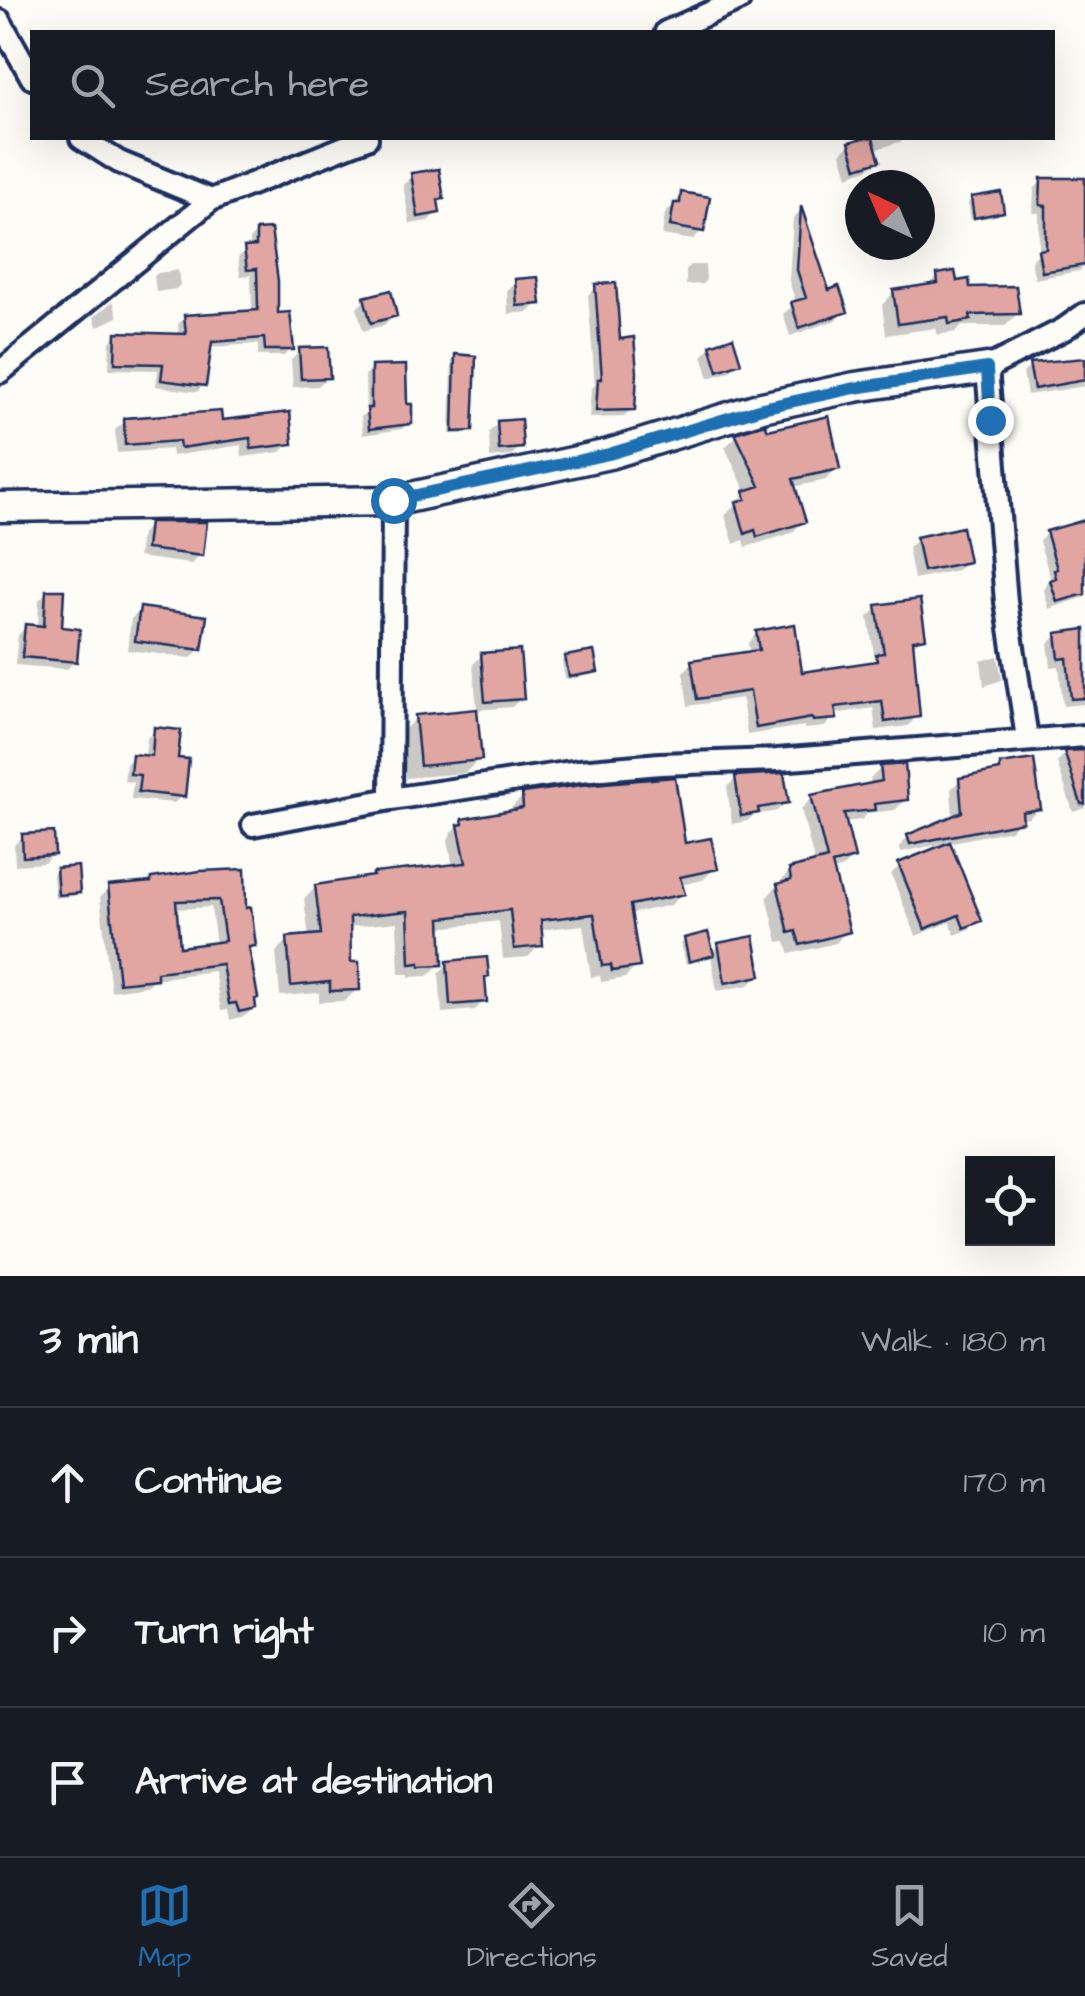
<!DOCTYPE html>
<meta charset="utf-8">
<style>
:root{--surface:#171b24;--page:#242831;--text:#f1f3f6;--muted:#9ea1a6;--line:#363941;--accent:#1f6fb2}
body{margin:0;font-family:"Architects Daughter",sans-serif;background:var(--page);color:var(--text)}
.controls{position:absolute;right:30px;bottom:30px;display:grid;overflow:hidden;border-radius:0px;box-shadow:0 10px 40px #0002}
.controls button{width:90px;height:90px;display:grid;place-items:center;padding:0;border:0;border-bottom:2px solid var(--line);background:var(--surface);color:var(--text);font:50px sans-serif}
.compass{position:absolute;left:845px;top:170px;width:90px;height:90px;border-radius:50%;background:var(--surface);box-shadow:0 10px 40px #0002;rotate:316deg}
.stop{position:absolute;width:30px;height:30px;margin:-22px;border:8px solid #1f6fb2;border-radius:50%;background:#fff}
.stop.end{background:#1f6fb2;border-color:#fff;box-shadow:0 2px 10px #0008}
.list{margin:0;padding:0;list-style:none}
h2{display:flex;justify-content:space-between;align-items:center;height:130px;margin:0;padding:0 40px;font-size:42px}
h2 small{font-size:32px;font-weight:400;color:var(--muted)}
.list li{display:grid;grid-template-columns:65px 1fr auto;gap:30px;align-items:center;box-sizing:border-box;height:150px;padding:0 40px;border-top:2px solid var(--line)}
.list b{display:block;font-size:38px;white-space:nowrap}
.list em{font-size:32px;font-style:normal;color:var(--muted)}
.icon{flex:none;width:55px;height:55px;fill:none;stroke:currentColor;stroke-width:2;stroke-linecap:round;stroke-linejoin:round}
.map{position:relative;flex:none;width:1085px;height:1276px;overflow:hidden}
.search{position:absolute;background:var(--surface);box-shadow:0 10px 40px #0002;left:30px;right:30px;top:30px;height:110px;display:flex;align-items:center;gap:25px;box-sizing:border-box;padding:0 35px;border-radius:0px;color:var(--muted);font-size:38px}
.sheet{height:580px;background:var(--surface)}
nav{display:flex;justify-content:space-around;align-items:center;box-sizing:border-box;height:140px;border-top:2px solid var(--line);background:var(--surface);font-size:28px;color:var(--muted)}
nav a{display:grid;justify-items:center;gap:5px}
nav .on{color:var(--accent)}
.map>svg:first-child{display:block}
.shadow{fill:#0003;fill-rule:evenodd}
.building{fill:#e1a6a1;stroke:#1b2f5e;stroke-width:2.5;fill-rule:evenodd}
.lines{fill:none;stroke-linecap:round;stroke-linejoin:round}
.minor-casing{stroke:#1b2f5e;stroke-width:28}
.tertiary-casing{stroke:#1b2f5e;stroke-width:35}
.minor{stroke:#fdfcf7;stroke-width:20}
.tertiary{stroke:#fdfcf7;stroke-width:28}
.route{stroke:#1f6fb2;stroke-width:12}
</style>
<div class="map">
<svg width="1085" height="1276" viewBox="0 0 1085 1276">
<rect width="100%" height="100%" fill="#fdfcf7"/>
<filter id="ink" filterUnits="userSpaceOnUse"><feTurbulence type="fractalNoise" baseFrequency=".01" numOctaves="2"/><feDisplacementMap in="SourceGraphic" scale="20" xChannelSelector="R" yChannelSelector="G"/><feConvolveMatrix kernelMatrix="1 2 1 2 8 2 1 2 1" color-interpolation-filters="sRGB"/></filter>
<g filter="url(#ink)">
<path class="shadow" d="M869 138H912L874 150 877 160 868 169 848 176 841 153 850 144Z
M412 176 441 198 436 203 437 212 428 221 410 224 403 185Z
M1085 180V266L1079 271 1035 279 1031 261 1039 253V213H1033L1034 189 1042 181Z
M682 195 702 230 693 240 662 235 665 214Z
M972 199 1001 212 997 216 971 220 968 203Z
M800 211 828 293 845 311 836 320 790 336 783 314 796 303 789 281 793 218Z
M257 232 275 315 291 349 284 356H258V344L209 347 204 384 197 392 156 386 158 370 109 369 110 342 117 335 179 337 178 324 186 317 252 313 251 275 240 276 238 257 250 249V239Z
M690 265H705L706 280 702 284 686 285V269Z
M178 270 180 285 176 289 156 292 154 276 158 273Z
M938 276 968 289 1018 313 1005 326H962L956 332 937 335 936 328 886 335 882 305 894 292 927 287Z
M516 281 538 303 529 312 508 314 507 290Z
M596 287 618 341 632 409 624 417 589 418 591 389 595 385 588 295Z
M366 299 395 315 385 325 363 331 357 308Z
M113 301 118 317 97 327 94 317Z
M711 347 738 363 729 372 709 378 702 356Z
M300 351 328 377 318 386 293 387 291 360Z
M456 357 470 430 466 434H450L452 360Z
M1085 360V386L1027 395 1023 373 1031 365Z
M372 368 405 407 409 422 402 429 363 435 361 417 366 413 365 375Z
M125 421 220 422 290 443 281 452 242 457 241 445 172 456 171 449 117 453 115 430Z
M498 423 520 447 511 456 490 458 489 432Z
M737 436 837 468 826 480 793 487 803 521 792 533 746 547 744 540 734 544 725 516 746 492 725 447Z
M1085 522V597L1049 609 1044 590 1050 577 1039 541 1047 533Z
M150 525 200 555 191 564 138 557 141 534Z
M917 539 966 561 957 570 914 579 908 548Z
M47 592 75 661 67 669 15 665 18 635 26 627 38 628 39 600Z
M878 608 923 637 912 646 917 716 908 726 876 730 873 708 834 714 825 727 804 729V726L747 735 742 698 688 706 683 672 693 663 750 654 748 643 757 633 800 674 869 665 875 659 868 617Z
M141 610 200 649 191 658 127 650 131 619Z
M1085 631V704L1063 706 1059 666 1051 667 1048 644 1057 635Z
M482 655 521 698 512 707 477 710 473 664Z
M998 656 1002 680 984 686 981 661Z
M566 658 595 671 591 675 565 679 562 662Z
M416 718 479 759 465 773 406 778 402 732Z
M155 730 175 760 182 796 174 803 131 799 133 782 124 781 126 764 133 756 145 757 147 738Z
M1085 752V808L1073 812 1057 762 1065 754Z
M1001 767 1038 809 1029 818 1020 819 1011 830 948 843 979 920 970 929 955 935 950 922 916 936 891 874 900 865 946 846V843L901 852 899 847 908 837 953 818 951 789 960 780 994 774Z
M881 768 906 799 895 810 868 813 861 820 844 822 852 858 841 869 831 871 847 931 836 943 790 954 785 941 778 942 767 897 790 871 815 865 801 809 812 798 871 786 870 779Z
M736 778 786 802 777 811 754 815 747 821 732 824 727 787Z
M523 796 683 846 715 868 703 880 680 885 683 893 671 905 629 914 637 966 625 978 601 982 600 976 591 977 583 925 539 930 540 945 528 957 503 959 499 921 439 928 440 964 428 976 409 977V974H399L397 922 348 927 349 964 357 989 345 1001 319 1002V993L280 996 276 952 288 940 309 937 304 899 316 887 453 867 448 840 451 833 463 821 511 812V808Z
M23 836 53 854 44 863 15 865 14 845Z
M57 870 77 892 74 896 55 898 53 874Z
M200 873 244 910 254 945 247 952 254 1008 245 1016 230 1020 228 1010 221 1011 214 971 154 979 146 986 111 991 100 897 109 888 148 884 152 880ZM211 907 216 945 177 950 174 909Z
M685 940 711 954 720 945 758 976 749 985 717 991 711 955 686 964 681 944Z
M448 964 487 975 482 980 484 1001 475 1010 442 1013 439 973Z"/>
<path class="building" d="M863 138H873L880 161 857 168 849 142Z
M439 169 444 199 438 200 440 213 418 217 411 173Z
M1041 178H1085V265L1042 272 1038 250 1046 249V206L1040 205Z
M681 192 710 197 704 232 670 226 674 203H680Z
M1001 192 1004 212 974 218 971 197Z
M801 206 829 290 839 286 848 312 799 328 791 302 806 298 797 270Z
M271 229 278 281V313L290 312 294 350H265L264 338 212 342 206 386 161 380 163 364 115 363 116 332 186 334 184 315 258 310 257 269 247 270 244 247 256 246V230Z
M955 271 957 281 969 279 970 287 1016 286 1020 314 970 315 971 320 949 324 948 317 898 324 893 290 938 283 937 274Z
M538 277 541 304 517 306 515 279Z
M616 283 620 339 634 337 637 372 635 410 596 411 598 379H602L595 284Z
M391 290 397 316 371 323 364 297Z
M733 337 741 363 718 371 710 345Z
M328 347 330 378 301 379 299 348Z
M455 354 476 356 473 431 453 432Z
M1085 358V380L1034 389 1029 363Z
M406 365 407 404H412V424L369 429 367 408H371V366Z
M221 411 222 420 290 412 293 444 251 449 250 438 180 448 179 441 125 445 124 418Z
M829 416 840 469 793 479 806 522 757 537 755 530 745 534 736 502 746 499 744 491 760 486 735 433 765 424 768 430Z
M521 419 523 448 499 450 497 421Z
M1085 520V594L1057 602 1050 580 1056 578 1054 570 1057 569 1046 531Z
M149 522H207L203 556 146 549Z
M962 527 969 562 923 571 916 537Z
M46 590H64L62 627 80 629 77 662 22 657 25 624 44 626Z
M920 599 926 638 913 640 920 717 885 722 882 701 835 707 837 719 813 721 812 718 756 728 750 691 697 699 691 660 759 650 756 631 795 624 802 672 877 661 876 654 884 653 876 605Z
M140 607 207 616 202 650 135 641Z
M1085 629V698L1071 699 1067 658 1059 659 1056 633Z
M520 650 524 699 485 702 481 653Z
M594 651 598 672 569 677 565 656Z
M477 709 482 760 420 766 415 715Z
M154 727 181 730 178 758 189 759 185 797 138 792 140 775 130 774 132 754 152 756Z
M1085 750V804H1081L1064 751Z
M1034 759 1041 809 1022 812 1023 822 910 844 907 835 962 812 959 778 1000 770V764Z
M905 764 908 800 874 804 875 810 844 813 855 858 832 864 850 932 800 945 796 931 789 933 777 884 791 880 789 869 827 859 811 795 882 781 880 766Z
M784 773 789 803 758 808 759 813 741 816 735 776Z
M675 777 685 843 711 838 718 869 680 877 685 894 630 905 640 967 612 971 611 965 602 966 594 914 541 920 543 946 514 949 510 910 441 918 443 965 420 966V963L410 964 408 911 350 917 351 962H359L360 990 330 991V982L291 986 287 937 321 934 315 885 373 876V873L466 863 458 825 463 824 462 819 523 808 522 793 581 785Z
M54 832 55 855 23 857 22 834Z
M950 842 982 921 964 928 959 915 925 929 898 863Z
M78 866 80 893 58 895 56 868Z
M245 869 246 908 251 907 256 946 249 947 258 998 255 999 256 1008 239 1012 236 1003 229 1004 222 964 157 972V979L119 983 108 886 151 882V878L200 871ZM219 900 225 941 180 947 176 901Z
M708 932 714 955 689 962 684 938Z
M754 936 761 976 725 983 718 943Z
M487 957 489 976 485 977 487 1002 450 1005 447 961Z"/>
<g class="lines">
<defs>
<path id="minor" d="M0 21 32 78
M666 32 739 0
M81 138 119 162 211 200
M0 372 211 200 367 138
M1027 738 1006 602 987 368 1064 329 1085 314
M391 799 393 501
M253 825 391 799 579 771 660 764 777 760 1085 736"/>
<path id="tertiary" d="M0 507 393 501 609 454 762 407 855 387 987 368"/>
</defs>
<use href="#minor" class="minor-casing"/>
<use href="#tertiary" class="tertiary-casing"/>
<use href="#minor" class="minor"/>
<use href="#tertiary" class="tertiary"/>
</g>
</g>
<g class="lines" filter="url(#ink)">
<path class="route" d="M393 500 609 454 762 408 855 388 987 368 990 420"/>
</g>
</svg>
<div class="controls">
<button><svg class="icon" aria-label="locate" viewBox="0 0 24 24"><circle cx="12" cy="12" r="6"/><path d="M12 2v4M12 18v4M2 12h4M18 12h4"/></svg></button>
</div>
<svg class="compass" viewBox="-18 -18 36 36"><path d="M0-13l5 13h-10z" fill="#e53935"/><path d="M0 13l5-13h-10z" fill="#9ea1a6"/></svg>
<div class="stop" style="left:393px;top:500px"></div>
<div class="stop end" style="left:990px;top:420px"></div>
<div class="search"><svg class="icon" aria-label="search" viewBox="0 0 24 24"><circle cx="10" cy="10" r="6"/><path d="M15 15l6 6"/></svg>Search here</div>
</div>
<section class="sheet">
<h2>3 min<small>Walk · 180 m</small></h2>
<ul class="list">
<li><svg class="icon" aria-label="ahead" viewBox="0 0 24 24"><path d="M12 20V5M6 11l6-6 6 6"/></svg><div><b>Continue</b></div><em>170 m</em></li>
<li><svg class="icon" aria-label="right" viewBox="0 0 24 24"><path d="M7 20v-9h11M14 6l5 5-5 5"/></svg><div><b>Turn right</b></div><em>10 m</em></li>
<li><svg class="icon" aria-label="arrive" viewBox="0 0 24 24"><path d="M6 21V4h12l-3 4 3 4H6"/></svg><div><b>Arrive at destination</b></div></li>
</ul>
</section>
<nav>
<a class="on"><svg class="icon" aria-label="map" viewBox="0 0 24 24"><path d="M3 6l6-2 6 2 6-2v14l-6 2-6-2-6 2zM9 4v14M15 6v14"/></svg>Map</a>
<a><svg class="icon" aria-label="directions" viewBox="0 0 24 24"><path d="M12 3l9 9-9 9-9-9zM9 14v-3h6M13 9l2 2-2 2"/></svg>Directions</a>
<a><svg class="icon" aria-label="saved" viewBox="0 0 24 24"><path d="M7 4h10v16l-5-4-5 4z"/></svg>Saved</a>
</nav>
